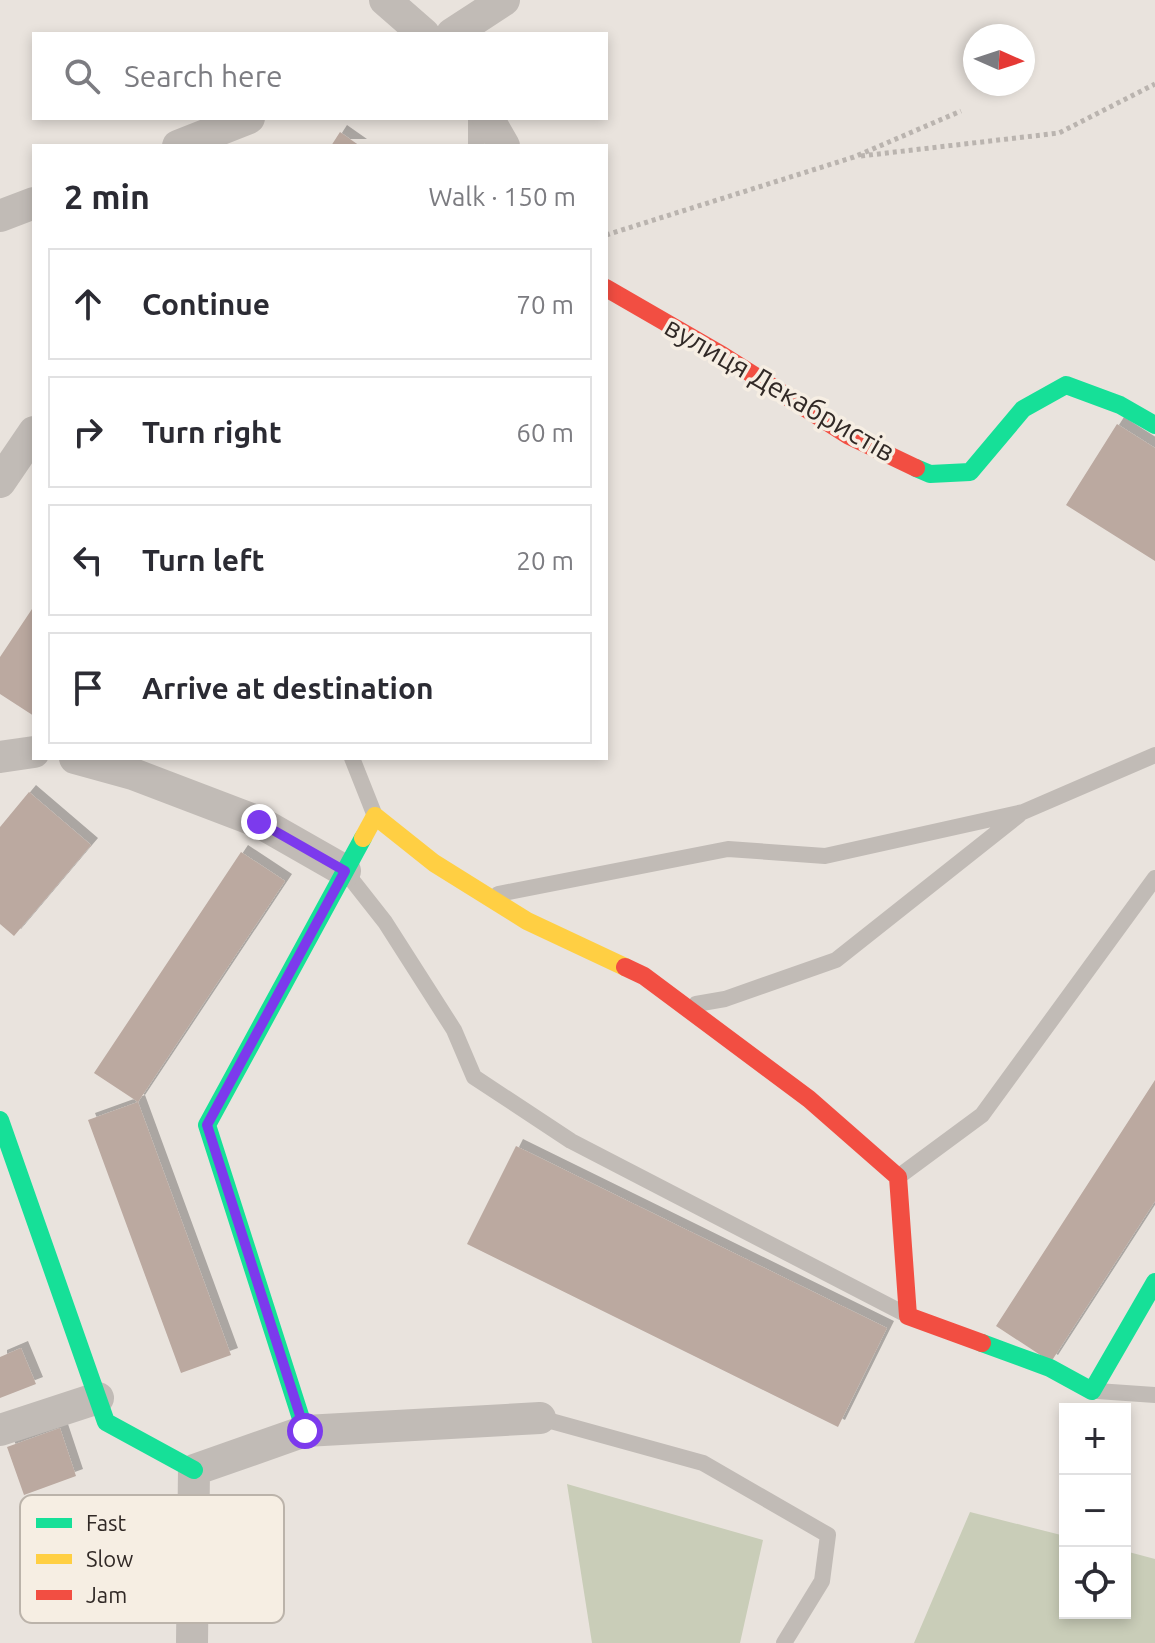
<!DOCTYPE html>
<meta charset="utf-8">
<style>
:root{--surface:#fff;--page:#f7f7f7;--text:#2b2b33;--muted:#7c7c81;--line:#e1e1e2}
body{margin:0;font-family:Ubuntu,sans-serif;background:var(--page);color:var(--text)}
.controls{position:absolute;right:24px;bottom:24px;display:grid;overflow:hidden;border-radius:0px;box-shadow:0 4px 12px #0003}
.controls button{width:72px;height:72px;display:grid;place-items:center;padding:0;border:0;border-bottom:2px solid var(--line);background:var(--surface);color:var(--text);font:40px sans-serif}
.compass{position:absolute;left:963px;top:24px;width:72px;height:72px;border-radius:50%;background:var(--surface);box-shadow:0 4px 12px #0003;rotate:93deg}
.stop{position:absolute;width:24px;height:24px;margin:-18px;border:6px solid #7c3aed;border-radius:50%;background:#fff}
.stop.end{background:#7c3aed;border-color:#fff;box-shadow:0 2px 8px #0008}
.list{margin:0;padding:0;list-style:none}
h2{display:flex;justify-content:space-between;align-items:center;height:104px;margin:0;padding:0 32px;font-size:34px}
h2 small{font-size:26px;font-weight:400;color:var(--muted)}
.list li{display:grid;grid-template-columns:52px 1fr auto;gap:24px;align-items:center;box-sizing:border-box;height:112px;margin:0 16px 16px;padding:0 16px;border:2px solid var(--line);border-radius:0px}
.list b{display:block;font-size:30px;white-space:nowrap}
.list em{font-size:26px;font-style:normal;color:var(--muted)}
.icon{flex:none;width:44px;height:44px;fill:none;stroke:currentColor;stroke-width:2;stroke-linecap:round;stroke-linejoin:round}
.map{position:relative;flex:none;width:1155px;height:1643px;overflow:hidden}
.search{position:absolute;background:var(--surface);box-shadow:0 4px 12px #0003;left:32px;top:32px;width:576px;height:88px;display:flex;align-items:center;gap:20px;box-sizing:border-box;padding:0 28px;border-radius:0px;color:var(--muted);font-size:30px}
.panel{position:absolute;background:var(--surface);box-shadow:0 4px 12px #0003;left:32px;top:144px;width:576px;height:616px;border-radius:0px}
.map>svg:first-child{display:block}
.green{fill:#c9cdb8}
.building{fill:#bba9a0;filter:url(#shadow)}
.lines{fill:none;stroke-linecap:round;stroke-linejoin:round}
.path{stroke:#bab4af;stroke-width:5;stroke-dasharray:4 4;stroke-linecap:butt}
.lane{stroke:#c1bbb6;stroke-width:16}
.street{stroke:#c1bbb6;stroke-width:32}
.fast{stroke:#16e098;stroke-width:18}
.slow{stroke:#ffcf43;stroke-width:18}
.jam{stroke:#f24e42;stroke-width:18}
.route{stroke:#7c3aed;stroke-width:10}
.labels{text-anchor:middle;stroke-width:7;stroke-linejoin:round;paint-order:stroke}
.street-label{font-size:28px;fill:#312926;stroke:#f6eee3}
.key{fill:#f6eee3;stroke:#bbb3aa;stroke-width:2}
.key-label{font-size:22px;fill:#312926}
</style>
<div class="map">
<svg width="1155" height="1643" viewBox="0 0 1155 1643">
<defs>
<filter id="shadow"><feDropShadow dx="7" dy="-7" stdDeviation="0" flood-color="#0004"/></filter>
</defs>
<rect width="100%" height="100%" fill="#e9e3dd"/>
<path class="green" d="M567 1484 763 1540 740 1643H592Z
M970 1512 1065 1536V1613H1125V1551L1155 1559V1643H914Z"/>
<path class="building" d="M340 132 360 146H331Z
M1117 424 1155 448V561L1066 505Z
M34 606V716L0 694V657Z
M29 792 91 845 14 936 0 924V827Z
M241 852 285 881 138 1102 94 1073Z
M1155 1080V1201L1051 1362 996 1326Z
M138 1102 231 1355 181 1373 88 1120Z
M516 1146 887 1328 838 1427 467 1244Z
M21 1348 36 1384 0 1398V1357Z
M60 1428 76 1476 24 1495 7 1447Z"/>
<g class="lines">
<path class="path" d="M861 156 1059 133 1155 84
M606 235 854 157 961 111"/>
<path class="lane" d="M476 118V146
M352 758 375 816
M348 875 385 922 454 1030 474 1077 571 1141 903 1313
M498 894 728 849 825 856 1023 812 1155 755
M696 1004 725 999 836 960 1019 815
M898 1177 982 1115 1155 878
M1097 1391 1155 1395
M540 1418 703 1463 828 1535 822 1581 784 1643"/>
<path class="street" d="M385 0 424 34
M452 34 504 0
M488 118 504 146
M178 146 249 118
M0 216 34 203
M0 482 34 432
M0 757 34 752
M75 758 133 774 259 822 345 871
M0 1430 98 1398
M192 1643 194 1470 305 1431 540 1418"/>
<path class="fast" d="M916 468 930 474 970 472 1023 409 1066 385 1120 405 1155 425
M0 1120 106 1422 194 1470
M982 1343 1050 1368 1092 1391 1155 1282
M305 1431 207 1125 363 838"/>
<path class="slow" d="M363 838 375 816 434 863 527 921 625 967"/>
<path class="jam" d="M606 288 722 355 849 436 916 468
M625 967 644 976 809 1099 898 1177 908 1316 982 1343"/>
</g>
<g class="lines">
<path class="route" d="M259 822 345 871 207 1125 305 1431"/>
</g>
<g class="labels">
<g class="street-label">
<text transform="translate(780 389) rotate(30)" y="10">вулиця Декабристів</text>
</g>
</g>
<rect x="20" y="1495" width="264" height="128" rx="12" class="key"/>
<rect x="36" y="1518" width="36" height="10" fill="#16e098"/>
<rect x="36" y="1554" width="36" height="10" fill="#ffcf43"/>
<rect x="36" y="1590" width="36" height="10" fill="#f24e42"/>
<g class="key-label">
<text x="86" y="1531">Fast</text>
<text x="86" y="1567">Slow</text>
<text x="86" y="1603">Jam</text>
</g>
</svg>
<div class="controls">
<button>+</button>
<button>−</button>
<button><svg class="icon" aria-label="locate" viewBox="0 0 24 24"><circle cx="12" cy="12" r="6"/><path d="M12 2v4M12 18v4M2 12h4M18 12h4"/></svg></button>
</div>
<svg class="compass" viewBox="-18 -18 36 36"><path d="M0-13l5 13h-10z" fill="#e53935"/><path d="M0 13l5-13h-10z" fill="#7c7c81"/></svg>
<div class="stop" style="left:305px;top:1431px"></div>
<div class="stop end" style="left:259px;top:822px"></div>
<div class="search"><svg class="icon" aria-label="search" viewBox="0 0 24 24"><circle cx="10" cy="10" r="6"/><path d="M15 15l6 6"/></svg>Search here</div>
<section class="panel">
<h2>2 min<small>Walk · 150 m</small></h2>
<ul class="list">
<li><svg class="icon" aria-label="ahead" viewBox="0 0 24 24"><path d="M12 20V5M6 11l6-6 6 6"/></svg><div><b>Continue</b></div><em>70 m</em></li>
<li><svg class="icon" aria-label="right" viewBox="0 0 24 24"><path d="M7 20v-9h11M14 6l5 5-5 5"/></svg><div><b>Turn right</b></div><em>60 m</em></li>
<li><svg class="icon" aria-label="left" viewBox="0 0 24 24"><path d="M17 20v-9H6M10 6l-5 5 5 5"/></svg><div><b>Turn left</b></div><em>20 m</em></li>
<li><svg class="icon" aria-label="arrive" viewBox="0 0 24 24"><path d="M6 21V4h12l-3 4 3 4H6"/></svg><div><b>Arrive at destination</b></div></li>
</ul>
</section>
</div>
